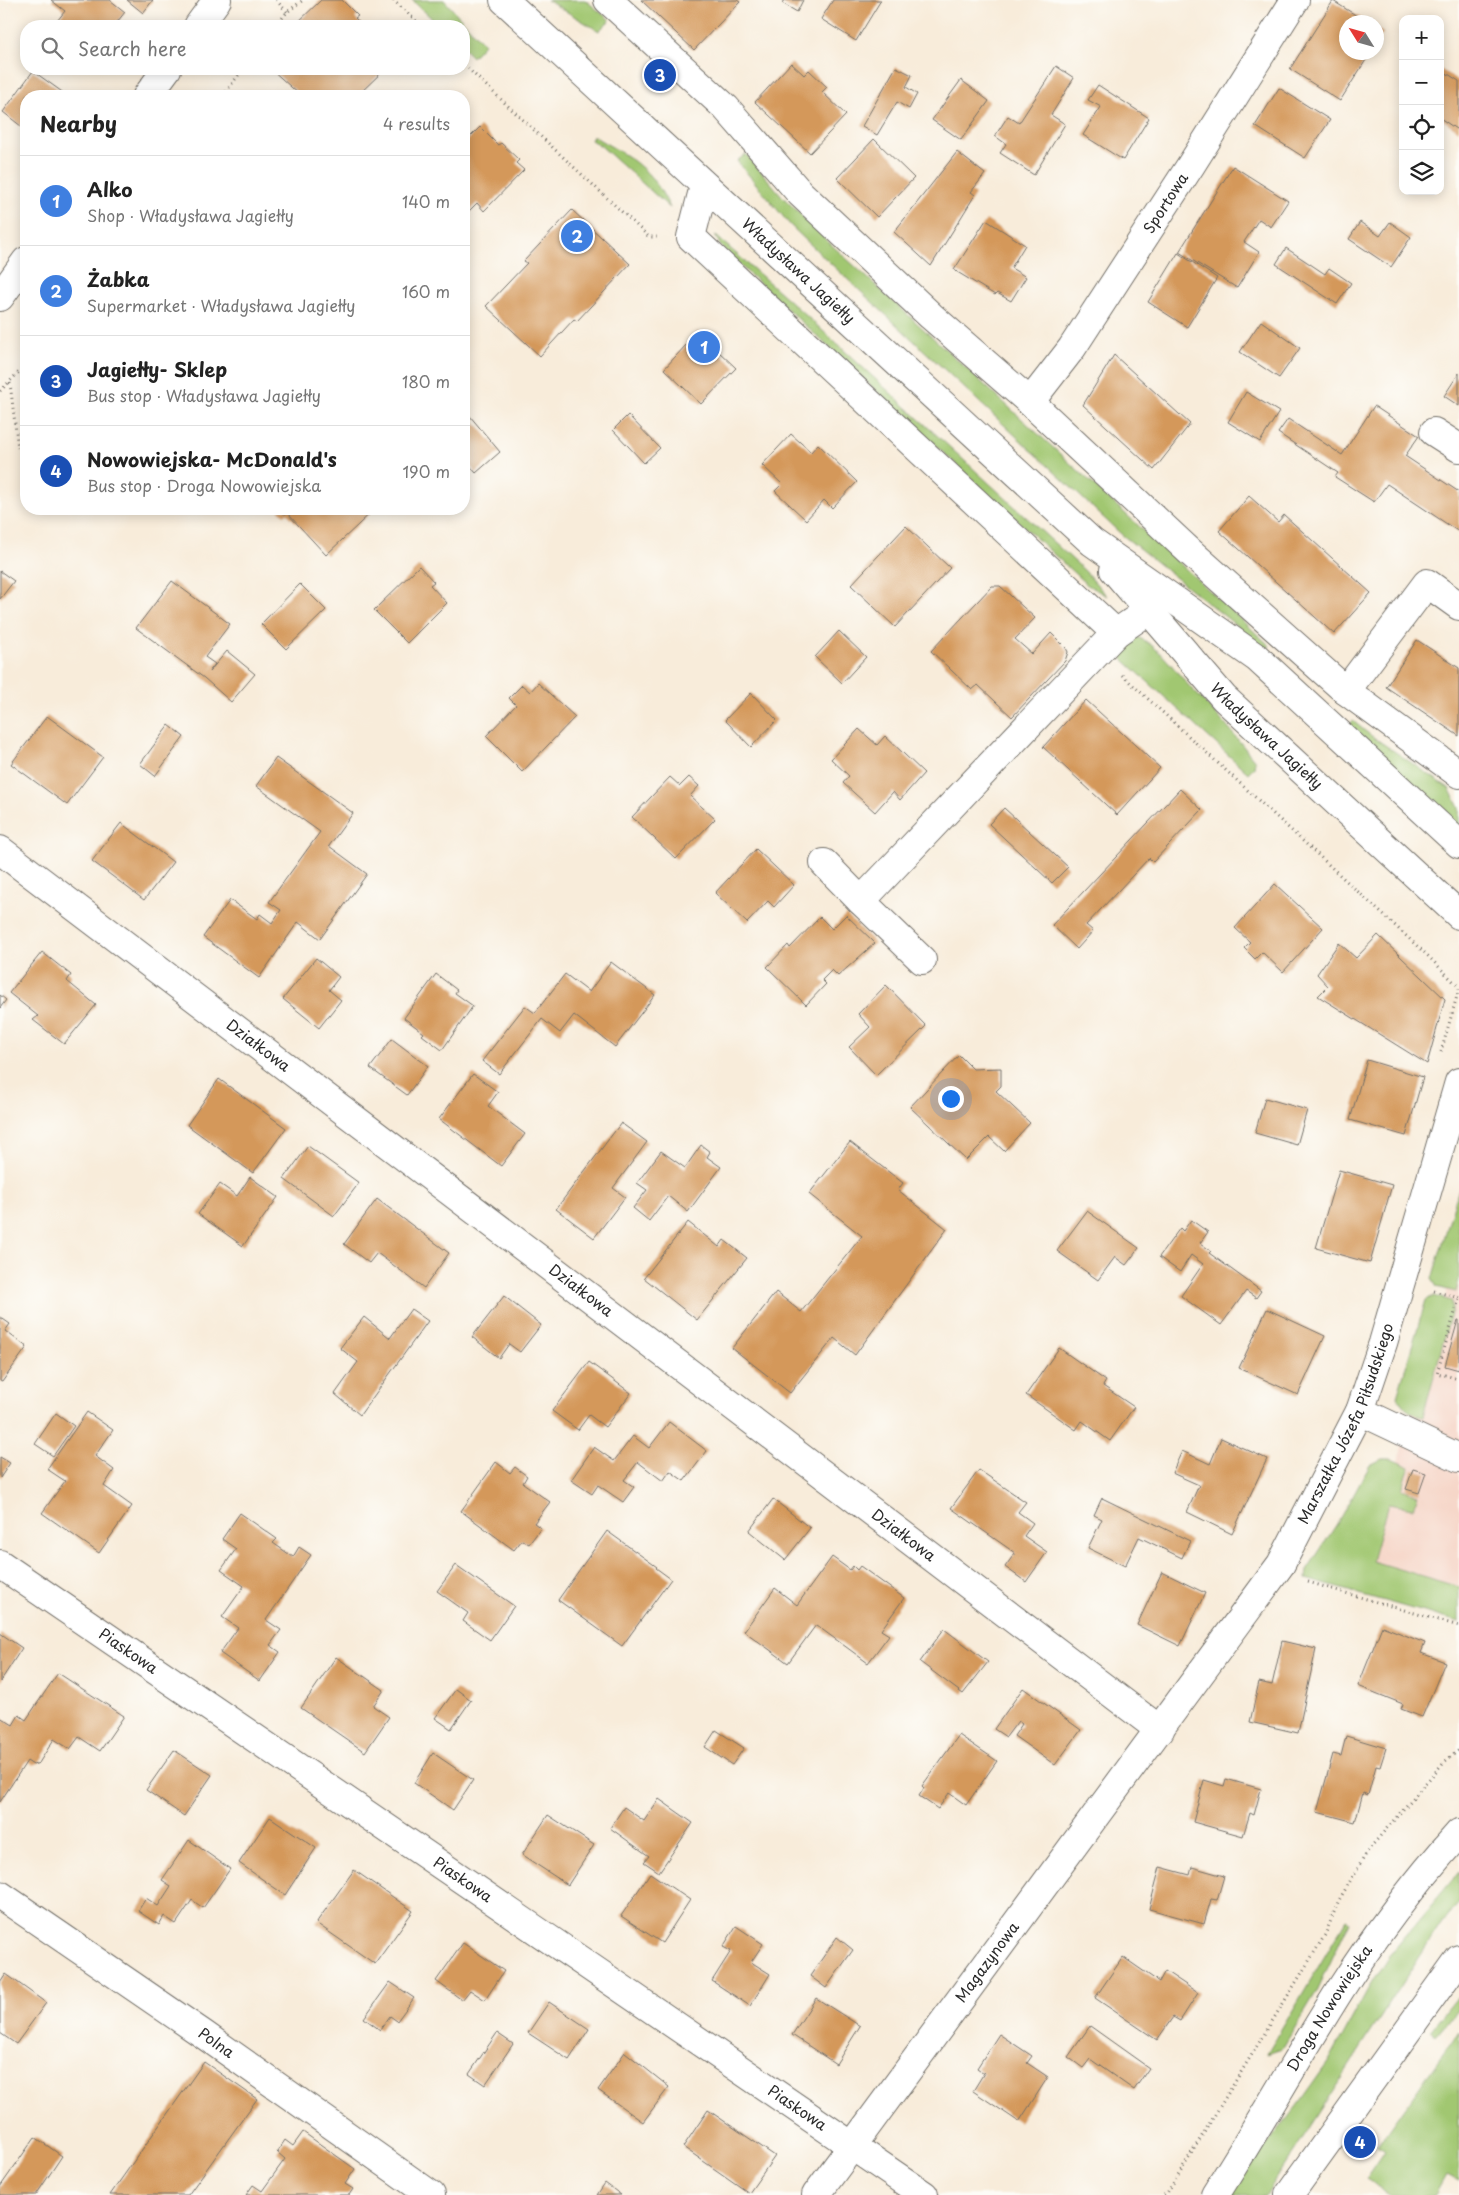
<!DOCTYPE html>
<meta charset="utf-8">
<style>
:root{--surface:#fff;--page:#f6f6f6;--text:#222;--muted:#767676;--line:#e0e0e0;--accent:#7c3aed}
body{margin:0;font-family:"Playpen Sans",sans-serif;background:var(--page);color:var(--text)}
.controls{position:absolute;right:15px;top:15px;display:grid;overflow:hidden;border-radius:10px;box-shadow:0 2px 12px #0003}
.controls button{width:45px;height:45px;display:grid;place-items:center;padding:0;border:0;border-bottom:1px solid var(--line);background:var(--surface);color:var(--text);font:25px sans-serif}
.compass{position:absolute;left:1339px;top:15px;width:45px;height:45px;border-radius:50%;background:var(--surface);box-shadow:0 2px 12px #0003;rotate:307deg}
.you{position:absolute;left:950px;top:1098px;width:18px;height:18px;margin:-12px;border:4px solid #fff;border-radius:50%;background:#1a73e8;box-shadow:0 0 0 8px #1a73e833}
.badge{display:grid;place-items:center;width:32px;height:32px;border-radius:50%;background:var(--accent);color:#fff;font-size:16px;font-weight:700}
.pin{position:absolute;translate:-50% -50%;border:2px solid #fff;box-shadow:0 1px 5px #0006}
.list{margin:0;padding:0;list-style:none}
h2{display:flex;justify-content:space-between;align-items:center;height:65px;margin:0;padding:0 20px;font-size:21px}
h2 small{font-size:16px;font-weight:400;color:var(--muted)}
.list li{display:grid;grid-template-columns:32px 1fr auto;gap:15px;align-items:center;box-sizing:border-box;height:90px;padding:0 20px;border-top:1px solid var(--line)}
.list b{display:block;font-size:19px;white-space:nowrap}
.list p{margin:0;font-size:16px;white-space:nowrap;color:var(--muted)}
.list em{font-size:16px;font-style:normal;color:var(--muted)}
.icon{flex:none;width:28px;height:28px;fill:none;stroke:currentColor;stroke-width:2;stroke-linecap:round;stroke-linejoin:round}
.map{position:relative;flex:none;width:1459px;height:2195px;overflow:hidden}
.search{position:absolute;background:var(--surface);box-shadow:0 2px 12px #0003;left:20px;top:20px;width:450px;height:55px;display:flex;align-items:center;gap:12px;box-sizing:border-box;padding:0 18px;border-radius:20px;color:var(--muted);font-size:19px}
.panel{position:absolute;background:var(--surface);box-shadow:0 2px 12px #0003;left:20px;top:90px;width:450px;height:425px;border-radius:20px}
.map>svg:first-child{display:block}
.built{fill:#f5d2c3}
.green{fill:#a1c771;stroke:#66794e}
.building{fill:#d4985a}
.lines{fill:none;stroke-linecap:round;stroke-linejoin:round}
.minor-casing{stroke:#736f68;stroke-width:30}
.major-casing{stroke:#736f68;stroke-width:30}
.path{stroke:#736f68;stroke-width:3;stroke-dasharray:1 4;stroke-linecap:butt}
.minor{stroke:#fff;stroke-width:28}
.major{stroke:#fff;stroke-width:28}
.labels{text-anchor:middle;stroke-width:5;stroke-linejoin:round;paint-order:stroke}
.street-label{font-size:15px;fill:#2b2b2b;stroke:#fdfcf7}
</style>
<div class="map">
<svg width="1459" height="2195" viewBox="0 0 1459 2195">
<rect width="100%" height="100%" fill="#fdfcf7"/>
<filter id="ink" filterUnits="userSpaceOnUse"><feTurbulence type="fractalNoise" baseFrequency=".02" numOctaves="2"/><feDisplacementMap in="SourceGraphic" scale="10" xChannelSelector="R" yChannelSelector="G"/><feConvolveMatrix kernelMatrix="1 2 1 2 8 2 1 2 1" color-interpolation-filters="sRGB"/></filter>
<filter id="wash" filterUnits="userSpaceOnUse"><feTurbulence type="fractalNoise" baseFrequency=".0096" numOctaves="4" result="noise"/><feDisplacementMap in="SourceGraphic" scale="20" xChannelSelector="R" yChannelSelector="G"/><feGaussianBlur stdDeviation="1.12" result="paint"/><feColorMatrix in="noise" values="0 0 0 0 0 0 0 0 0 0 0 0 0 0 0 0 0 1.4 0 .05"/><feComposite in="paint" operator="in"/></filter>
<g filter="url(#wash)">
<rect width="100%" height="100%" fill="#f8ecda"/>
<path class="built" d="M1459 1249V1622L1360 1593Z"/>
<path class="green" d="M412 0H444L484 44 472 57 464 49V26H440Z
M547 0H585L610 20 599 31Z
M593 136C631 158 651 167 670 208L601 146 591 140Z
M746 154 782 196 824 238 1270 646 1266 649 1121 534 813 247 791 226 737 161Z
M715 235 800 310 1085 571 1107 596 1086 584 732 258 721 247Z
M1130 635C1157 641 1173 669 1191 688 1214 711 1235 735 1255 761L1254 767 1248 773 1114 651Z
M1353 721 1370 735 1449 788 1459 808V827L1349 725Z
M1459 1188V1280L1456 1292 1437 1287 1432 1279Z
M1434 1296 1452 1301V1310L1423 1416C1409 1414 1404 1408 1397 1396L1426 1300Z
M1382 1459H1391L1410 1467 1402 1489 1418 1495 1413 1508 1388 1504 1372 1561 1459 1587V1622L1306 1579 1307 1570 1342 1516 1370 1465Z
M1459 1872V1903L1441 1924 1266 2195H1227L1297 2106 1329 2061 1368 1989 1387 1958Z
M1346 1920 1349 1922 1317 1991 1282 2049 1267 2054Z
M1459 1995V2008L1436 2036 1430 2031Z
M1459 2031V2181L1447 2175 1436 2195H1392L1366 2179 1385 2151 1378 2146Z"/>
<g id="blocks">
<path class="building" d="M51 0H110L125 12 114 26H53L65 11Z
M127 0H153L143 13Z
M321 0H342L358 16 355 18 363 26H294Z
M641 0H737L740 2 694 50Z
M784 0H803L797 12 782 3Z
M833 0H881L856 41 821 19Z
M1333 1 1367 22H1346V52H1371L1340 101 1290 69Z
M1376 29 1383 33 1376 44Z
M791 63 804 75 809 70 827 87 822 92 846 115 810 153 755 102Z
M1056 66 1074 78 1051 115 1065 124 1034 175 1000 153 1006 144 995 136 1008 116 1019 123Z
M896 67 912 75 906 87 917 94 909 109 897 102 877 135 862 126Z
M271 69H385L357 96H301Z
M1440 69 1459 81V131L1440 118Z
M33 71 65 94 63 96H26V130L3 112Z
M961 80 989 101 961 140 932 120Z
M1098 85 1149 118 1123 160 1083 135 1101 107 1088 100Z
M1279 88 1330 120 1305 158 1255 126Z
M480 127 498 145 501 143 519 160 516 163 524 170 484 211 477 203 464 216V143Z
M874 139 914 178 877 217 837 178Z
M957 152 985 174 971 192 975 195 931 266 894 232Z
M1233 166 1288 201 1271 227 1259 219 1244 242 1259 252 1237 288 1179 252Z
M572 210 630 264 577 321 574 319 540 356 486 306 527 263 524 261Z
M986 220 1025 245 1011 268 1026 277 1011 301 997 293 995 295 954 270Z
M1360 222 1380 236 1390 222 1411 237 1391 267 1349 239Z
M1286 248 1325 274 1329 268 1351 283 1337 304 1276 264Z
M1178 253 1217 278 1187 327 1148 302Z
M1261 321 1300 348 1279 378 1240 352Z
M698 332 736 368 701 404 664 369Z
M1114 355 1190 424 1154 470 1083 405Z
M1459 373V406L1444 396Z
M1246 392 1279 412 1260 442 1228 422Z
M1374 406 1419 436 1405 456 1459 492V532L1387 484 1374 502 1335 477 1338 473 1278 433 1288 419 1342 455Z
M464 409 500 452 476 473 464 459Z
M628 415 660 448 644 463 613 430Z
M791 434 811 452 818 444 857 482 832 508 824 500 806 520 775 491 782 484 762 465Z
M1249 496 1278 522 1284 515 1371 593 1334 634 1219 531Z
M278 509H375L326 555 287 513 284 515Z
M906 526 950 568 895 627 851 585Z
M419 566 434 582 430 585 447 603 407 643 374 610Z
M0 571 14 581 0 599Z
M172 581 230 624 205 657 215 664 209 672 227 651 255 674 231 702 204 678 136 628Z
M300 584 326 610 286 649 261 624Z
M992 586H1000L1035 618 1015 639 1032 654 1051 633 1066 648 1068 652 1065 661 1012 717 978 685 972 690 931 651Z
M839 631 866 657 842 683 815 657Z
M1417 640 1459 668V736L1386 687Z
M538 683 575 717 522 772 486 736 516 705 509 698 522 685 530 692Z
M751 693 777 720 751 747 725 720Z
M1086 700 1160 768 1117 815 1043 747Z
M47 716 103 757 67 805 11 764Z
M169 725 184 737 155 776 140 764Z
M859 729 877 745 885 736 924 773 900 800 893 792 875 812 843 783 849 776 831 759Z
M276 758 353 813 329 846 367 874 320 939 298 922 259 978 203 937 230 900 257 919 260 914 272 923 281 910 269 902 320 832 256 786Z
M670 777 680 786 689 777 699 786 690 796 715 819 676 859 632 817Z
M1180 789 1202 810 1153 862 1149 858 1086 925 1093 931 1077 949 1052 925Z
M1004 808 1068 867 1052 883 989 824Z
M121 823 173 862 144 900 92 861Z
M756 849 794 885 774 907 768 901 747 923 715 893Z
M1275 884 1323 928 1283 972 1262 952 1255 959 1244 948 1250 942 1235 928Z
M846 915 875 943 838 976 832 970 822 980 826 984 806 1005 767 967 788 945 790 948 820 917 832 929Z
M1378 935 1445 999 1427 1064 1318 996 1328 986 1317 974 1339 943 1356 958Z
M42 952 71 975 67 981 96 1005 64 1044 33 1020 38 1016 9 993Z
M316 958 339 977 329 990 341 1000 319 1028 283 999Z
M611 962 655 995 615 1047 574 1015 560 1033 542 1019 499 1074 482 1061 525 1006 535 1013 565 974 589 992Z
M436 974 457 990 455 993 473 1006 442 1050 422 1035 424 1033 404 1018Z
M886 985 926 1026 876 1075 849 1047 870 1027 858 1014Z
M0 995 6 1000 0 1008Z
M392 1039 428 1066 407 1095 370 1068Z
M959 1055 973 1069 1001 1068V1086L996 1091 1030 1123 1004 1151 989 1137 966 1160 910 1107Z
M1367 1060 1423 1077 1406 1136 1350 1120Z
M473 1074 498 1092 488 1106 525 1134 501 1166 439 1119Z
M219 1079 286 1128 253 1173 187 1125Z
M1265 1098 1307 1110 1297 1145 1255 1133Z
M621 1123 647 1142 613 1188 625 1197 594 1238 556 1209Z
M850 1142 903 1183 898 1190 947 1229 855 1355 834 1338 790 1393 732 1348 776 1292 801 1312 862 1236 809 1194Z
M701 1145 710 1152 707 1157 721 1167 688 1212 668 1196 649 1221 633 1208 647 1190 637 1183 661 1151 685 1168Z
M308 1146 359 1183 334 1216 284 1179Z
M1339 1170 1392 1185 1370 1263 1316 1248Z
M250 1177 278 1197 243 1246 198 1214 220 1184 237 1196Z
M377 1199 449 1253 424 1288 377 1253 369 1263 344 1244Z
M1087 1211 1139 1248 1126 1265 1115 1257 1098 1280 1057 1251Z
M1191 1220 1208 1232 1200 1243 1211 1251 1209 1253 1261 1291 1256 1298 1246 1291 1221 1325 1181 1296 1203 1264 1191 1255 1180 1272 1159 1257 1180 1228 1183 1231Z
M688 1222 719 1247 724 1240 747 1258 697 1320 644 1278Z
M504 1296 541 1325 520 1352 509 1344 499 1358 472 1337Z
M411 1309 428 1321 360 1415 335 1394 358 1362 340 1348 364 1317 390 1338Z
M1267 1309 1325 1336 1298 1395 1239 1368Z
M0 1317 10 1324 5 1331 27 1347 2 1382 0 1381Z
M1458 1320H1459V1370L1445 1366Z
M1059 1348 1106 1381 1103 1386 1134 1407 1110 1441 1082 1421 1076 1430 1026 1395Z
M589 1362 631 1393 605 1427 589 1415 578 1430 552 1411Z
M87 1412 113 1430 95 1456 114 1470 104 1486 132 1506 99 1553 42 1513 65 1481 47 1469Z
M56 1413 74 1426 53 1456 35 1444Z
M669 1422 707 1451 684 1481 670 1471 663 1481 638 1462 624 1480 634 1487 623 1502 598 1485 592 1494 571 1480 594 1447 614 1461 633 1436 649 1448Z
M1221 1438 1267 1459 1232 1534 1187 1512 1199 1485 1172 1473 1182 1451 1210 1464Z
M0 1457 10 1463 0 1478Z
M496 1462 510 1473 515 1467 527 1476 523 1483 550 1502 534 1523 541 1528 529 1544 522 1540 514 1550 461 1511Z
M1413 1469 1426 1473 1419 1493 1406 1489Z
M979 1470 1026 1502 1018 1512 1033 1523 1024 1536 1047 1552 1026 1582 1005 1567 1015 1553 951 1508Z
M1102 1498 1190 1541 1182 1558 1139 1537 1125 1566 1088 1548 1102 1519 1094 1515Z
M773 1499 810 1528 785 1560 749 1531Z
M240 1513 277 1539 273 1543 293 1557 299 1547 311 1555 266 1620 281 1630 270 1645 280 1652 260 1681 220 1653 238 1628 222 1617 244 1586 221 1570 236 1549 222 1539Z
M607 1531 657 1567 656 1568 671 1579 622 1646 558 1600Z
M832 1557 850 1570 853 1566 857 1570 860 1566 904 1598 881 1630 889 1635 868 1663 816 1625 788 1663 744 1631 775 1588 797 1605Z
M456 1565 514 1606 490 1640 463 1621 468 1613 437 1591Z
M1162 1572 1205 1593 1180 1646 1137 1625Z
M1382 1626 1425 1643 1421 1653 1445 1662 1422 1717 1401 1709 1403 1704 1358 1686Z
M944 1629 988 1662 963 1694 920 1662Z
M0 1633 22 1648 0 1682Z
M1282 1641 1316 1649 1298 1733 1250 1722 1259 1682 1272 1685Z
M336 1657 384 1690 373 1706 389 1717 365 1752 301 1708Z
M58 1673 124 1716 100 1751 79 1737 70 1749 54 1739 39 1763 33 1765 27 1761 0 1802V1717L13 1725 19 1715 26 1720Z
M1023 1688 1081 1730 1055 1765 1014 1736 1022 1724 1018 1721 1006 1737 994 1729Z
M456 1689 471 1700 451 1729 435 1718Z
M716 1730 744 1748 732 1765 705 1747Z
M959 1735 997 1761 966 1805 949 1793 938 1809 919 1796 924 1788 922 1786Z
M1346 1736 1386 1748 1380 1767 1376 1766 1368 1795 1363 1793 1355 1822 1317 1812 1333 1754 1341 1756Z
M174 1750 212 1775 184 1816 146 1790Z
M433 1753 473 1780 453 1810 414 1783Z
M1226 1779 1261 1789 1254 1815 1250 1813 1243 1836 1193 1822 1204 1780 1224 1786Z
M659 1799 693 1823 659 1872 644 1862 649 1856 610 1828 624 1807 644 1821Z
M548 1815 594 1845 568 1885 522 1855Z
M270 1817 316 1848 285 1895 239 1863Z
M189 1840 230 1869 203 1908 192 1900 176 1924 164 1916 159 1925 138 1911 146 1898 158 1906 171 1886 162 1880Z
M1160 1867 1190 1875 1192 1867 1224 1876 1217 1900 1211 1899 1204 1924 1149 1909Z
M354 1870 413 1911 375 1964 316 1923Z
M650 1873 690 1900 662 1943 621 1916Z
M736 1926 763 1944 751 1962 770 1974 750 2006 712 1981 731 1951 723 1947Z
M837 1937 853 1950 826 1988 810 1976Z
M463 1943 504 1971 485 2000 470 1990 462 2000 436 1981Z
M1123 1957 1159 1982 1165 1971 1198 1993 1180 2021 1173 2017 1157 2040 1095 1998Z
M6 1974 46 2003 16 2044 0 2033V1983Z
M390 1982 414 1998 397 2021 390 2016 380 2030 364 2018Z
M816 1998 860 2026 836 2064 792 2035Z
M549 2002 589 2029 569 2060 528 2033Z
M1090 2026 1149 2068 1134 2090 1090 2059 1083 2068 1068 2057Z
M497 2033 513 2044 485 2085 469 2074Z
M999 2034 1032 2056 1027 2063 1048 2077 1019 2122 973 2091 984 2073 977 2068Z
M625 2052 669 2087 643 2122 598 2090Z
M204 2062 257 2099 188 2195H110Z
M708 2110 775 2156 749 2193 683 2147Z
M303 2132 355 2169 345 2184 353 2189 349 2195H246L253 2185 262 2191 285 2159 277 2152 285 2140 293 2146Z
M35 2137 62 2156 36 2195H0V2187Z
M605 2183 621 2195H597Z"/>
</g>
</g>
<g filter="url(#ink)">
<use href="#blocks" fill-opacity="0" stroke="#736f68" stroke-width="1"/>
<g class="lines">
<defs>
<g id="minor">
<path d="M608 0 726 108 800 193 931 316 1030 402 1188 550 1346 691 1459 774"/>
<path d="M198 26 217 0"/>
<path d="M147 96 167 69"/>
<path d="M704 186 691 237 1116 633"/>
<path d="M0 297 26 261"/>
<path id="s1" d="M1030 402 1072 348 1191 165 1295 0"/>
<path d="M1434 432 1459 448"/>
<path d="M1346 691 1427 583 1459 606"/>
<path id="s2" d="M0 850 1160 1730"/>
<path d="M824 863 861 901 1116 633 1148 611"/>
<path d="M861 901 922 960"/>
<path d="M1360 1411 1459 1458"/>
<path id="s3" d="M0 1564 924 2195"/>
<path id="s4" d="M0 1895 203 2034 431 2195"/>
<path id="s5" d="M816 2195 1281 1564 1360 1411 1383 1343 1459 1082"/>
<path id="s6" d="M1215 2195C1258 2128 1297 2058 1340 1990 1375 1935 1415 1882 1459 1833"/>
<path d="M1289 2195 1459 1959"/>
</g>
<g id="major">
<path id="s7" d="M504 0 1092 542 1257 658 1459 844"/>
<path id="s8" d="M1114 570 1224 698 1459 915"/>
</g>
</defs>
<use href="#minor" class="minor-casing"/>
<use href="#major" class="major-casing"/>
<path class="path" d="M276 0 287 12
M393 0 422 26
M276 26 287 12 303 0
M464 65 649 237H657
M223 96 243 69
M10 383 18 448
M0 391 26 365
M1122 675 1427 955 1459 987
M1441 1052 1459 989
M1434 1291 1459 1298
M1459 1299 1437 1373 1459 1379
M1308 1582 1459 1626
M1164 2195 1167 2193 1325 1935 1339 1900 1369 1849 1443 1763 1459 1750"/>
<use href="#minor" class="minor"/>
<use href="#major" class="major"/>
</g>
</g>
<g class="labels">
<g class="street-label">
<text dy="5" stroke="none"><textPath href="#s1" startOffset="241">Sportowa</textPath></text>
<text dy="5" stroke="none"><textPath href="#s7" startOffset="400">Władysława Jagiełły</textPath></text>
<text dy="5" stroke="none"><textPath href="#s8" startOffset="226">Władysława Jagiełły</textPath></text>
<text dy="5" stroke="none"><textPath href="#s2" startOffset="324">Działkowa</textPath></text>
<text dy="5" stroke="none"><textPath href="#s2" startOffset="729">Działkowa</textPath></text>
<text dy="5" stroke="none"><textPath href="#s5" startOffset="939">Marszałka Józefa Piłsudskiego</textPath></text>
<text dy="5" stroke="none"><textPath href="#s2" startOffset="1134">Działkowa</textPath></text>
<text dy="5" stroke="none"><textPath href="#s3" startOffset="155">Piaskowa</textPath></text>
<text dy="5" stroke="none"><textPath href="#s3" startOffset="560">Piaskowa</textPath></text>
<text dy="5" stroke="none"><textPath href="#s5" startOffset="289">Magazynowa</textPath></text>
<text dy="5" stroke="none"><textPath href="#s6" startOffset="219">Droga Nowowiejska</textPath></text>
<text dy="5" stroke="none"><textPath href="#s4" startOffset="262">Polna</textPath></text>
<text dy="5" stroke="none"><textPath href="#s3" startOffset="965">Piaskowa</textPath></text>
</g>
</g>
</svg>
<div class="controls">
<button>+</button>
<button>−</button>
<button><svg class="icon" aria-label="locate" viewBox="0 0 24 24"><circle cx="12" cy="12" r="6"/><path d="M12 2v4M12 18v4M2 12h4M18 12h4"/></svg></button>
<button><svg class="icon" aria-label="layers" viewBox="0 0 24 24"><path d="M12 4l9 5-9 5-9-5zM3 14l9 5 9-5"/></svg></button>
</div>
<svg class="compass" viewBox="-18 -18 36 36"><path d="M0-13l5 13h-10z" fill="#e53935"/><path d="M0 13l5-13h-10z" fill="#767676"/></svg>
<div class="you"></div>
<div class="pin badge" style="left:704px;top:347px;background:#3f7fe0">1</div>
<div class="pin badge" style="left:577px;top:236px;background:#3f7fe0">2</div>
<div class="pin badge" style="left:660px;top:75px;background:#1a4fb4">3</div>
<div class="pin badge" style="left:1360px;top:2142px;background:#1a4fb4">4</div>
<div class="search"><svg class="icon" aria-label="search" viewBox="0 0 24 24"><circle cx="10" cy="10" r="6"/><path d="M15 15l6 6"/></svg>Search here</div>
<section class="panel">
<h2>Nearby<small>4 results</small></h2>
<ul class="list">
<li><span class="badge" style="background:#3f7fe0">1</span><div><b>Alko</b><p>Shop · Władysława Jagiełły</p></div><em>140 m</em></li>
<li><span class="badge" style="background:#3f7fe0">2</span><div><b>Żabka</b><p>Supermarket · Władysława Jagiełły</p></div><em>160 m</em></li>
<li><span class="badge" style="background:#1a4fb4">3</span><div><b>Jagiełły- Sklep</b><p>Bus stop · Władysława Jagiełły</p></div><em>180 m</em></li>
<li><span class="badge" style="background:#1a4fb4">4</span><div><b>Nowowiejska- McDonald's</b><p>Bus stop · Droga Nowowiejska</p></div><em>190 m</em></li>
</ul>
</section>
</div>
